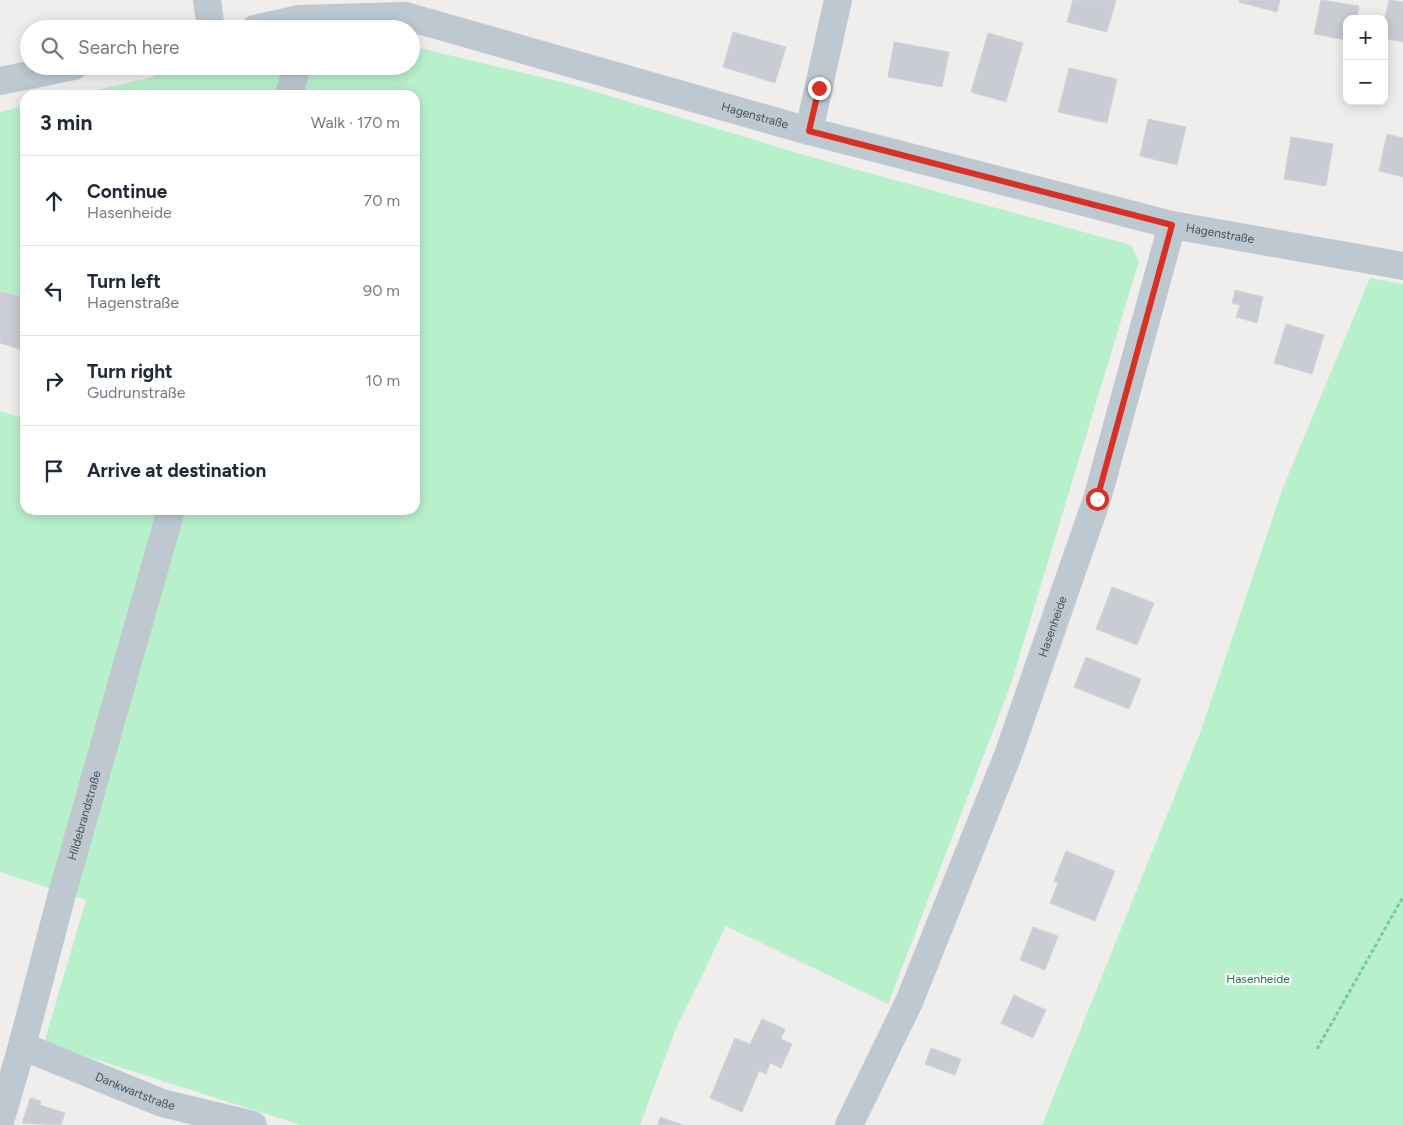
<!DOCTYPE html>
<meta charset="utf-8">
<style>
:root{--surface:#fff;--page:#f2f2f3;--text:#1f2937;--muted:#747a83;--line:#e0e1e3}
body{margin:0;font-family:Figtree,sans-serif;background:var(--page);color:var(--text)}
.controls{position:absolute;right:15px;top:15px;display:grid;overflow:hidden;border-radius:10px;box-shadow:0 2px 12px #0003}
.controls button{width:45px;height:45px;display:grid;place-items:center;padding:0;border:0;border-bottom:1px solid var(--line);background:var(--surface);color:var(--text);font:25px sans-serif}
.stop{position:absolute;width:15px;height:15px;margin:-11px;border:4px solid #d93025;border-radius:50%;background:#fff}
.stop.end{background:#d93025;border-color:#fff;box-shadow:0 1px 5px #0008}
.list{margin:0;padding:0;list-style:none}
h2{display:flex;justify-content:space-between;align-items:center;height:65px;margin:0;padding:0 20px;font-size:21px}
h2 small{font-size:16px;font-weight:400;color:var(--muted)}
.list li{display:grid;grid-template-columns:32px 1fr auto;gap:15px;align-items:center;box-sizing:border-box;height:90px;padding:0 20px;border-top:1px solid var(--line)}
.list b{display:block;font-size:19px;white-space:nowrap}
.list p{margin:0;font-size:16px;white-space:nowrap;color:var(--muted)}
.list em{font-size:16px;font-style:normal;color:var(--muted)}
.icon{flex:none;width:28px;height:28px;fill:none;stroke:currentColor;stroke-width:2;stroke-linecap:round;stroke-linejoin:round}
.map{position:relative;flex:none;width:1403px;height:1125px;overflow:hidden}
.search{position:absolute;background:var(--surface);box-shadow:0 2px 12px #0003;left:20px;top:20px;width:400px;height:55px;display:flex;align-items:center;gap:12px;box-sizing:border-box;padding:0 18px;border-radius:28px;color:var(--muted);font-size:19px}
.panel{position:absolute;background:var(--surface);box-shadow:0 2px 12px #0003;left:20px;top:90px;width:400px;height:425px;border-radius:15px}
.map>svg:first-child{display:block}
.green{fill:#b9f0cc}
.building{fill:#c9ccd2;stroke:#d1d3d9}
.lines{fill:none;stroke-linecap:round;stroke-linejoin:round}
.path{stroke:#70ce9c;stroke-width:3;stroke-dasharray:4 2.5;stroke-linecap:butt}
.street{stroke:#bdc8d0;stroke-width:28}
.route{stroke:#d93025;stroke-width:6}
.labels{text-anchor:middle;stroke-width:4.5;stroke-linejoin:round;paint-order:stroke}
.street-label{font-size:12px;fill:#45515b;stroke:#fff}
.park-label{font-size:12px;fill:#147d44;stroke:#fff}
</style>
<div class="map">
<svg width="1403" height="1125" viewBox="0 0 1403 1125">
<rect width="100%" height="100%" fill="#f0eded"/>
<path class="green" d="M411 46 570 84 804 155 1131 245 1139 261 1010 687 888 1004 726 926 675 1031 640 1125H301L44 1043 86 900 0 872V411L25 419V510H415V95H75L153 77 156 71 177 66H411Z
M25 106V298L0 290V112Z
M1370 278 1403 284V1125H1042L1200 733 1282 490Z"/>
<path class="building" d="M1073 0H1116L1107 32 1067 22Z
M1239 0H1280L1277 12 1239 2Z
M1321 0 1359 6 1357 19H1347V40L1314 34Z
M1389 0 1403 2V42L1384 38V22Z
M733 32 786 47 775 83 723 67Z
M988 33 1023 43 1006 102 971 92Z
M894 42 949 52 942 87 888 77Z
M1069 68 1117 79 1107 123 1058 112Z
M1148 119 1186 127 1177 165 1140 156Z
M1387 134 1403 138V177L1379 171Z
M1291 137 1333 144 1326 186 1284 179Z
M1235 290 1263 297 1257 323 1236 317 1240 305 1232 303Z
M0 291 25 298V328L19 349 0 343Z
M1286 324 1324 335 1312 374 1274 363Z
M1112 587 1154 603 1137 645 1096 629Z
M1086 657 1141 679 1129 709 1074 687Z
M1066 851 1115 871 1095 921 1050 903 1058 883 1054 881Z
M1033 927 1058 936 1045 970 1020 960Z
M1014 995 1046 1010 1033 1038 1001 1023Z
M762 1019 785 1029 781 1039 792 1044 781 1068 770 1063 766 1074 759 1071 742 1112 710 1098 735 1038 750 1044Z
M931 1048 961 1059 955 1075 925 1064Z
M30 1098 41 1101 40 1105 65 1113 61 1125 22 1123Z
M660 1117 683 1125H658Z"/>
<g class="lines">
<path class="path" d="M1317 1049 1403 897"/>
<g class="street">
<path d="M207 0 211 29"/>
<path id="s1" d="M255 29 299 19 405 16 809 131 1172 225 1403 266"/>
<path d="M0 81 74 66"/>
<path d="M289 95 297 66"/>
<path d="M809 131 838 0"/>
<path id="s2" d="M22 1046 162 1103 253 1125"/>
<path id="s3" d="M0 1122 22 1046 62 894 171 510"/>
<path id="s4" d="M849 1125 909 1002 1008 755 1097 499 1172 225"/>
</g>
</g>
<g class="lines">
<path class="route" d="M819 88 809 131 1172 225 1097 499"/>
</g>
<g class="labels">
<g class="street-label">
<text dy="4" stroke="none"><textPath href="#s1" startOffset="515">Hagenstraße</textPath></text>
<text dy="4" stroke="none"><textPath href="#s1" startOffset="995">Hagenstraße</textPath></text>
<text dy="4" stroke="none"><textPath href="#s4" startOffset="539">Hasenheide</textPath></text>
<text dy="4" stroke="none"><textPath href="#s3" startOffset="318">Hildebrandstraße</textPath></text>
<text dy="4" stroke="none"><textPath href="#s2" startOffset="122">Dankwartstraße</textPath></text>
</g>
<g class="park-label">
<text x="1258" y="983">Hasenheide</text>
</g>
</g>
</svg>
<div class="controls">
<button>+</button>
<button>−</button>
</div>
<div class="stop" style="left:1097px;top:499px"></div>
<div class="stop end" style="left:819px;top:88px"></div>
<div class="search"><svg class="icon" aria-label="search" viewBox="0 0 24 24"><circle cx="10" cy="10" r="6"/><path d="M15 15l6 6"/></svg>Search here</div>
<section class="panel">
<h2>3 min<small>Walk · 170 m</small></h2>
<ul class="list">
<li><svg class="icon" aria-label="ahead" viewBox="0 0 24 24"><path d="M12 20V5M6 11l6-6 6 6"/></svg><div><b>Continue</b><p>Hasenheide</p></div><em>70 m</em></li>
<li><svg class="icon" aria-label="left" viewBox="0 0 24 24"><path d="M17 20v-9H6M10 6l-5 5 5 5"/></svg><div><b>Turn left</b><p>Hagenstraße</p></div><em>90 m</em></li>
<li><svg class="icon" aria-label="right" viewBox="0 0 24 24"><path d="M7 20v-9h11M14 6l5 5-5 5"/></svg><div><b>Turn right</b><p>Gudrunstraße</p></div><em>10 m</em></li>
<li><svg class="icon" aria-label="arrive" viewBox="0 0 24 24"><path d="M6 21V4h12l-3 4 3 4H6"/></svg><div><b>Arrive at destination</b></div></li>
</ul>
</section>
</div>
